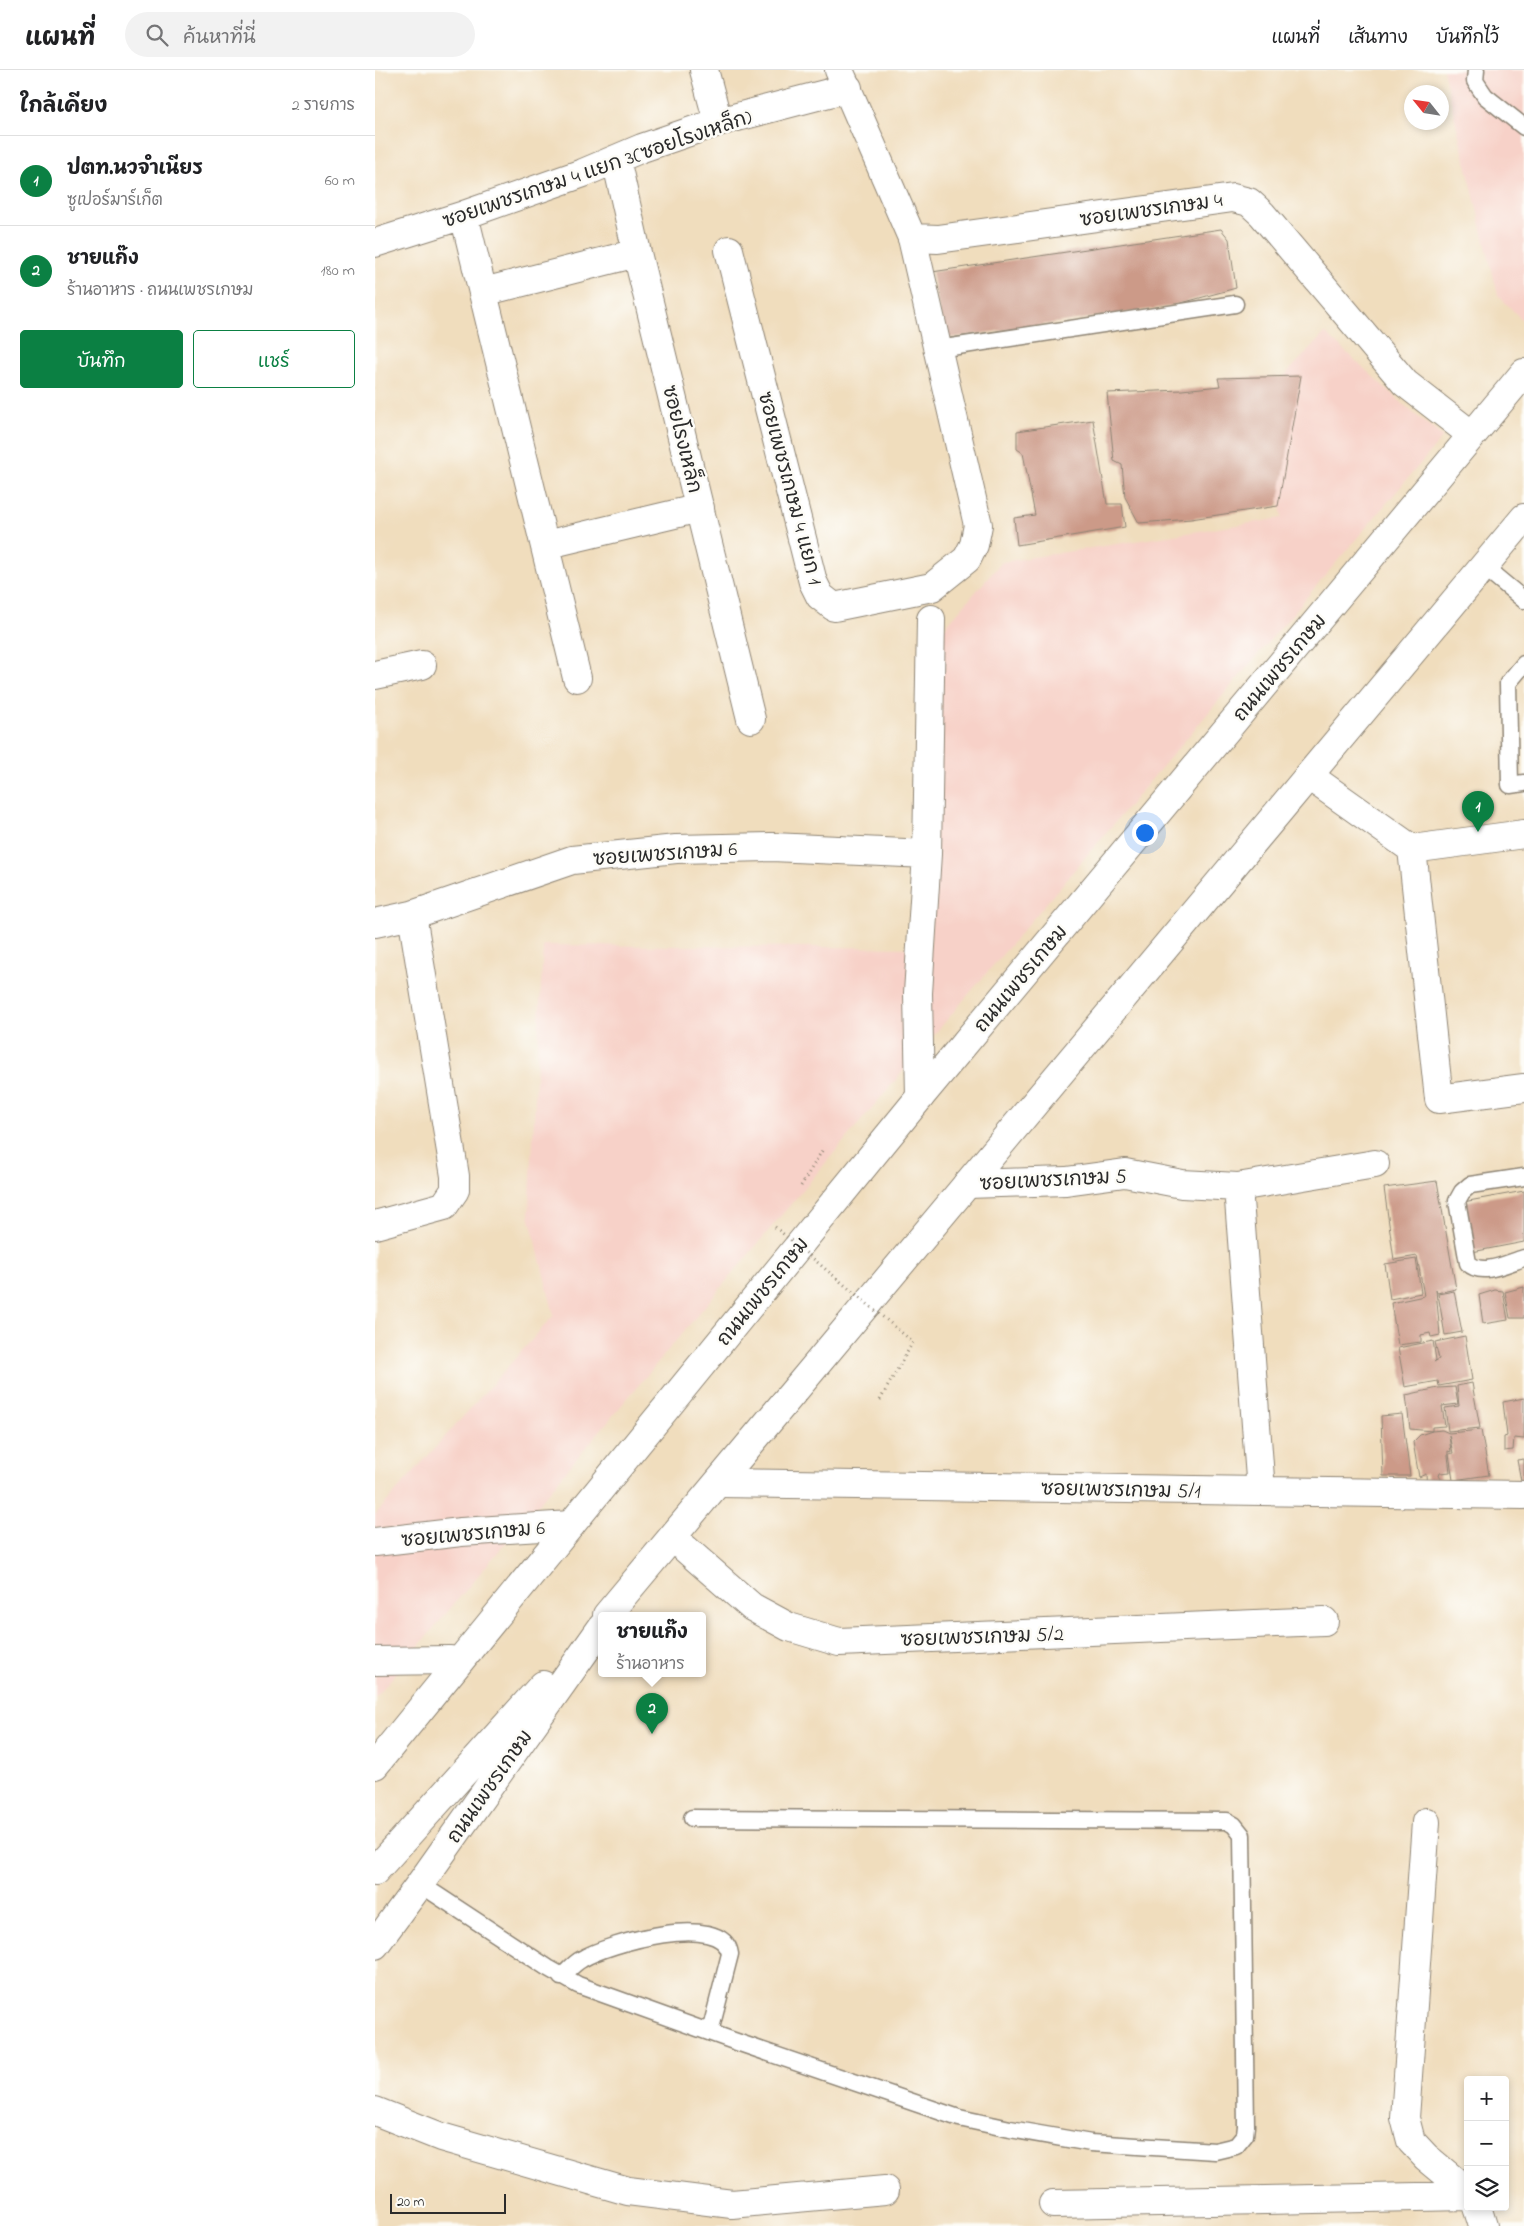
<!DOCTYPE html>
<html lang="th">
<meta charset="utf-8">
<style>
:root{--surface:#fff;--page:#f2f2f2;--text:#202124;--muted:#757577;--line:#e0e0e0;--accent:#0b8043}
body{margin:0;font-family:"Indie Flower","Playpen Sans Thai",sans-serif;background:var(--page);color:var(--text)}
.controls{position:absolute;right:15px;bottom:15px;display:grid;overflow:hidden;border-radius:5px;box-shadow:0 2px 8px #0003}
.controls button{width:45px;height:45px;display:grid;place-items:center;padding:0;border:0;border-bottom:1px solid var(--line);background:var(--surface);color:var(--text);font:25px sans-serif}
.compass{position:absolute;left:1029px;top:15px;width:45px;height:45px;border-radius:50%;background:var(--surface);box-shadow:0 2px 8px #0003;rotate:300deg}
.scale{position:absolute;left:15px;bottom:12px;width:116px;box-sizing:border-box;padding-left:5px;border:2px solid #2b2b2b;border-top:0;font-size:14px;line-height:18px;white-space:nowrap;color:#2b2b2b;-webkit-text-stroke:4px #fdfcf7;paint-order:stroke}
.you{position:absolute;left:769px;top:762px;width:18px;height:18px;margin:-12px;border:4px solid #fff;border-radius:50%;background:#1a73e8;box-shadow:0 0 0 8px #1a73e833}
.badge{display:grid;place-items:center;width:32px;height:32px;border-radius:50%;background:var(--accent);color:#fff;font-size:16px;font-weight:700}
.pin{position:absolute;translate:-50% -41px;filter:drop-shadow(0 1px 2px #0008)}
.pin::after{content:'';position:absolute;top:26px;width:18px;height:15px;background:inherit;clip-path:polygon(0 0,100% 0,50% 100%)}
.popup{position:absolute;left:223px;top:1542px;width:108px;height:65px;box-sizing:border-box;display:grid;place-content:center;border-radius:5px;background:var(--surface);filter:drop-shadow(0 1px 4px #0005);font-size:16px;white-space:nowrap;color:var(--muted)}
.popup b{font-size:19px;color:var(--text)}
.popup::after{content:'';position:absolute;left:50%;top:100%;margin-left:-10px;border:10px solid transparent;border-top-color:var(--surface)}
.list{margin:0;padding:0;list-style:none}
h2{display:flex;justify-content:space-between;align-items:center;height:65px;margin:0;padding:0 20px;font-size:21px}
h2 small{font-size:16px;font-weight:400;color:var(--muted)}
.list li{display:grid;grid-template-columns:32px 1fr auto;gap:15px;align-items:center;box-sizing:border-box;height:90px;padding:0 20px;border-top:1px solid var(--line)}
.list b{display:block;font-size:19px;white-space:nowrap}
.list p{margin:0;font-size:16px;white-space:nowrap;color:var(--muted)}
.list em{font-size:16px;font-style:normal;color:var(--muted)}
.actions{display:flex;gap:10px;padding:15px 20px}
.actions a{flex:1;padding:11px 0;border:1px solid var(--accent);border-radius:5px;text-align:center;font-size:18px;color:var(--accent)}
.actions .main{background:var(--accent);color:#fff}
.icon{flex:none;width:28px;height:28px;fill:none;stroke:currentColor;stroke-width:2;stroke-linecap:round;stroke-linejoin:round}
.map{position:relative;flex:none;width:1149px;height:2156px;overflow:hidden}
header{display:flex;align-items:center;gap:30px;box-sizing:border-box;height:70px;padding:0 25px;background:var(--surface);border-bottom:1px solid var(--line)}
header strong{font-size:24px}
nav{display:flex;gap:28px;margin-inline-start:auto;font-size:18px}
.search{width:350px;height:45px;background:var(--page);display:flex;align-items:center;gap:12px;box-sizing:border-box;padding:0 18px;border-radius:28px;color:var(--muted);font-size:19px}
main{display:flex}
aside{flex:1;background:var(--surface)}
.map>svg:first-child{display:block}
.built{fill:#f7d1c8}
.building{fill:#cc9a88}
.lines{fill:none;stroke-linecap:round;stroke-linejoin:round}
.lane-casing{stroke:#8e8474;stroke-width:19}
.street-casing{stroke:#8e8474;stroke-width:30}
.secondary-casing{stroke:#8e8474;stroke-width:30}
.primary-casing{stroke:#8e8474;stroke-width:30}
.path{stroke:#8e8474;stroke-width:3;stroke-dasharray:1 4;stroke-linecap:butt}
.lane{stroke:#fff;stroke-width:16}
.street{stroke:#fff;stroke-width:28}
.secondary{stroke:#fff;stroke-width:28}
.primary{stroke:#fff;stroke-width:28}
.path-bridge{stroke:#8e8474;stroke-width:3;stroke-dasharray:1 4;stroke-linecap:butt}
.labels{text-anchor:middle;stroke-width:5;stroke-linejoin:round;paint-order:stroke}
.street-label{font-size:20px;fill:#2b2b2b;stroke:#fdfcf7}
</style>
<header>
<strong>แผนที่</strong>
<div class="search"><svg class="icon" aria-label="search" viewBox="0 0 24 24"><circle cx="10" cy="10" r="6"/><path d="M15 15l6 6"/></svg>ค้นหาที่นี่</div>
<nav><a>แผนที่</a><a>เส้นทาง</a><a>บันทึกไว้</a></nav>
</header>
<main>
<aside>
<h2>ใกล้เคียง<small>2 รายการ</small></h2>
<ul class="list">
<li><span class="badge">1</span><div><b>ปตท.นวจำเนียร</b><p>ซูเปอร์มาร์เก็ต</p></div><em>60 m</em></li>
<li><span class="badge">2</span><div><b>ชายแก๊ง</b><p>ร้านอาหาร · ถนนเพชรเกษม</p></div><em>180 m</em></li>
</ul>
<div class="actions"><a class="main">บันทึก</a><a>แชร์</a></div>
</aside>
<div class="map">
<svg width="1149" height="2156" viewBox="0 0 1149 2156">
<rect width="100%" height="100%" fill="#fdfcf7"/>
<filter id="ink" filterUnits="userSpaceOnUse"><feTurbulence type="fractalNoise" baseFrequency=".02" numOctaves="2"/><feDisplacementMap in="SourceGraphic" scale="10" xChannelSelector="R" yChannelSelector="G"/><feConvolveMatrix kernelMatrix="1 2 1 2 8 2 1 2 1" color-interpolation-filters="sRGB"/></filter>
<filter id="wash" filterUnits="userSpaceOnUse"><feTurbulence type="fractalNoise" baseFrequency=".0096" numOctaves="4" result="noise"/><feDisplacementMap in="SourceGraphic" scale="20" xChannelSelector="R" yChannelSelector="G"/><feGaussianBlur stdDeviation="1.12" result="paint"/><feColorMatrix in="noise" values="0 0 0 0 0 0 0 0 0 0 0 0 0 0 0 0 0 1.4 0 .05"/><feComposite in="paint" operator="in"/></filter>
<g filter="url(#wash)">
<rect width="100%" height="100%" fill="#f0ddbd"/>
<path class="built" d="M1068 0H1149V252L1123 225Z
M950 263 1037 342 1068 367 507 1026 0 1628V1445L179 1245 154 1145 168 875 555 878 568 559 627 492 907 448 888 328Z"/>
<g id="blocks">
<path class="building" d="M846 159 854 169 861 218 792 237 569 269 557 202Z
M926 306 903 436 816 449 764 453 750 427 747 395 739 391 732 323 807 320 845 316 843 308Z
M718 350 732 434H747L750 457 642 475 639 448 660 445 648 383 642 379V361Z
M1062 1111 1081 1219 1062 1223 1061 1220 1065 1265 1056 1267 1055 1263 1046 1265V1272L1023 1275 1016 1233 1049 1226 1042 1186 1019 1190 1009 1118Z
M1149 1121V1172L1097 1182 1088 1132Z
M1041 1189 1046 1223 1015 1229 1010 1194Z
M1149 1217V1248H1135L1130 1222Z
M1120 1220 1128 1221 1133 1250 1108 1254 1104 1225Z
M1079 1221 1087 1262 1070 1265 1063 1224Z
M1090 1266 1097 1310 1064 1316 1063 1311 1030 1317 1023 1278 1058 1271 1061 1290 1059 1292 1064 1289 1060 1272Z
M1097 1313 1105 1358 1073 1361 1070 1338 1084 1336 1082 1316Z
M1080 1317 1083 1334 1067 1336 1070 1356 1057 1357V1361L1067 1360 1074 1363 1106 1360 1114 1405 1078 1410 1074 1384 1078 1383 1074 1365 1076 1382 1073 1381V1386L1075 1402 1065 1403 1064 1406 1067 1410 1076 1412 1095 1410 1096 1418 1052 1419 1051 1404 1044 1407 1038 1372 1045 1365 1057 1361 1035 1359 1031 1325 1063 1318Z
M1149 1328V1369L1139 1368 1138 1380 1129 1381V1367L1132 1366 1128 1332Z
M1027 1344 1035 1406H1008L1006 1346Z
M1149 1389V1421H1148L1142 1390Z"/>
</g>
</g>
<g filter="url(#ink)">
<use href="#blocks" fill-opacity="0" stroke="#8e8474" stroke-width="1"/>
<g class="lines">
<defs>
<path id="lane" d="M1101 0 1100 11 1110 26 1149 57
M563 279 860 234
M1108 496 1149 530
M1149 594 1133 613 1135 715 1149 713
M1149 1107 1095 1115 1087 1122 1082 1131 1093 1193C1107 1207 1132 1193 1149 1188
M45 1814 173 1898 203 1915 356 1970 584 2048 635 2059 716 2073 840 2081 861 2076 870 2065 871 2056 867 1765 859 1755 852 1751 317 1748
M186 1907C193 1901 199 1893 207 1889 232 1874 348 1840 355 1884L335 1962"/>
<path id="street" d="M329 0 343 52
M241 89 262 183 376 649
M89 145 202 608
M0 173 89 145 208 103 267 78 343 52 473 18
M354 180 438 512 445 526 459 537 557 517 592 489 599 475 603 455 537 168
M108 222 262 183
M170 475 325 438
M0 605 47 595
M934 706 1037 779 1149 764
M1037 779 1064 1029 1149 1018
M0 853 37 845 197 790 301 779 397 777 552 784
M545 1027 543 923 552 784 556 549
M592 1114 691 1111 750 1103 807 1114 863 1117 1000 1094
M863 1117 885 1408
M0 1155 69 1136 80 1120V1106L37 845
M344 1413 1149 1425
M298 1468 377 1537 414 1557 464 1572 949 1551
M0 1472 86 1462 196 1455
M0 1591 75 1590
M1051 1752 1030 2048 1036 2071 1051 2087 1093 2122
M0 2041 66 2067 253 2121 357 2134 510 2120
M678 2134 1093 2126
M1102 2137 1108 2156"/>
<path id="secondary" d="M464 0 537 168 563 169 858 128 874 132 887 144 1030 313 1097 365"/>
<path id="primary" d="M232 1545 1149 448
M0 1695 545 1027 1149 303
M0 1801 168 1615
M0 1875 45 1814 227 1557"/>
</defs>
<use href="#lane" class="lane-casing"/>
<use href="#street" class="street-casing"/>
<use href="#secondary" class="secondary-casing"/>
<use href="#primary" class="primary-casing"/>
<path class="path" d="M426 1116 448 1079
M505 1330 538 1272"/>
<use href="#lane" class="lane"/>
<use href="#street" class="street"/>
<use href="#secondary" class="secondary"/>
<use href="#primary" class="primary"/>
<path class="path-bridge" d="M400 1157 538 1272"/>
</g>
</g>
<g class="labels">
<g class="street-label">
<text transform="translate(222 98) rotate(-19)" y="7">ซอยเพชรเกษม 4 แยก 3(ซอยโรงเหล็ก)</text>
<text transform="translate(776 139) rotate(-8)" y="7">ซอยเพชรเกษม 4</text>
<text transform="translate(308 369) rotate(76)" y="7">ซอยโรงเหล็ก</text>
<text transform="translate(416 418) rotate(75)" y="7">ซอยเพชรเกษม 4 แยก 1</text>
<text transform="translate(904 597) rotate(-50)" y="7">ถนนเพชรเกษม</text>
<text transform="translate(290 783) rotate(-4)" y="7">ซอยเพชรเกษม 6</text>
<text transform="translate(645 908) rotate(-50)" y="7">ถนนเพชรเกษม</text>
<text transform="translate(678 1109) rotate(-3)" y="7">ซอยเพชรเกษม 5</text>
<text transform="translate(387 1221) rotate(-51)" y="7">ถนนเพชรเกษม</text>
<text transform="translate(746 1419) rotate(1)" y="7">ซอยเพชรเกษม 5/1</text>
<text transform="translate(98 1463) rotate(-5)" y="7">ซอยเพชรเกษม 6</text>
<text transform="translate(607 1566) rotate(-2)" y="7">ซอยเพชรเกษม 5/2</text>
<text transform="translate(114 1716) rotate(-55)" y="7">ถนนเพชรเกษม</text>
</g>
</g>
</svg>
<div class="controls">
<button>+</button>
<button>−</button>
<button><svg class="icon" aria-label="layers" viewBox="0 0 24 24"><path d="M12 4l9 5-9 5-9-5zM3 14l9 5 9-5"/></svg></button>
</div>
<svg class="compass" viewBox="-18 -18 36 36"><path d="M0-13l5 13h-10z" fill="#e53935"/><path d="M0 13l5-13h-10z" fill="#757577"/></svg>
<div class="scale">20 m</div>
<div class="you"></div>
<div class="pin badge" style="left:1103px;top:762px">1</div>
<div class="pin badge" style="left:277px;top:1664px">2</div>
<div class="popup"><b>ชายแก๊ง</b>ร้านอาหาร</div>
</div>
</main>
